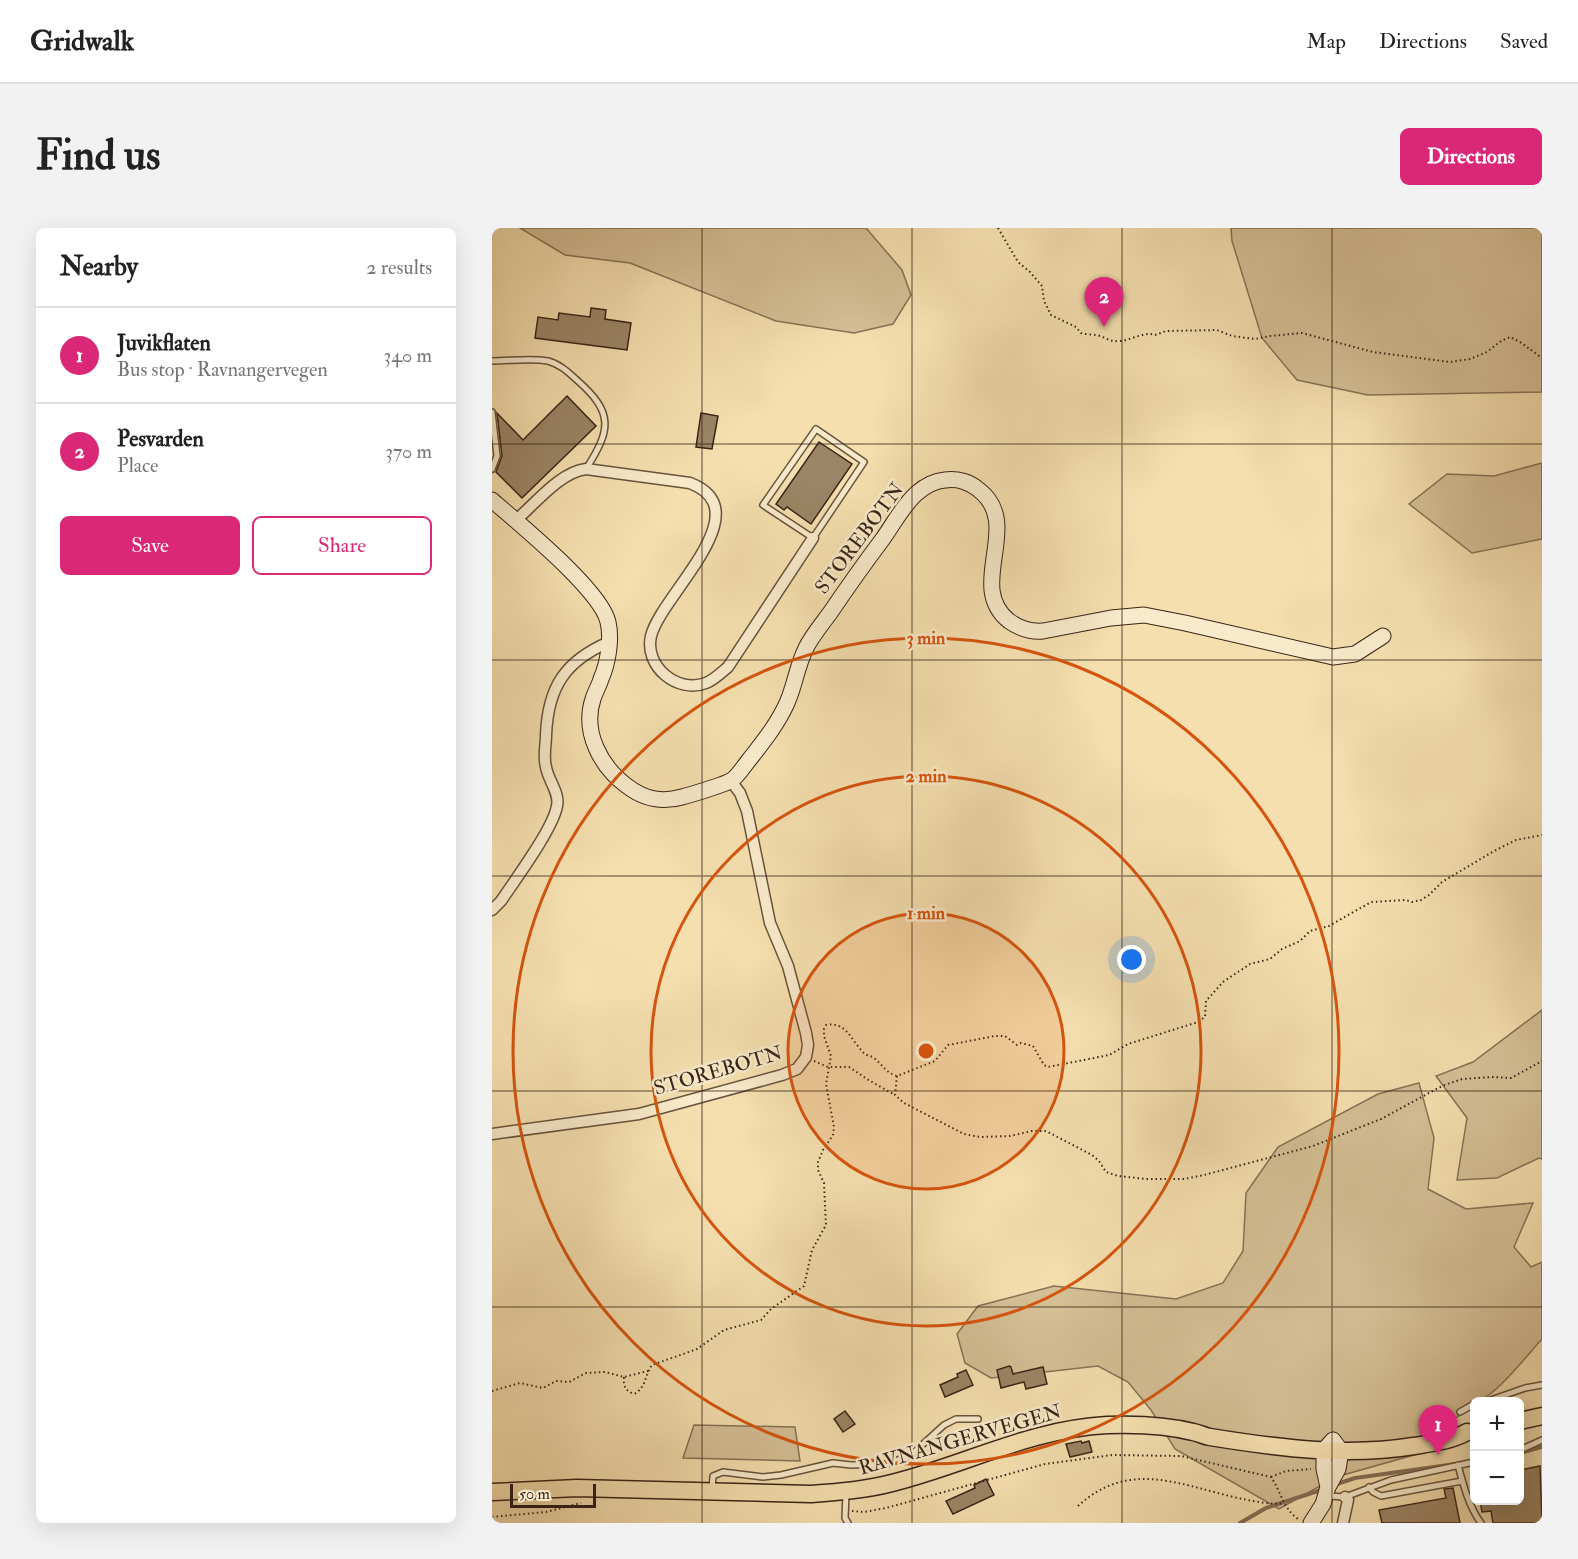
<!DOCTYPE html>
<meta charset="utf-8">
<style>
:root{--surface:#fff;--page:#f2f2f2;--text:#222;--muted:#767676;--line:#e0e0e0;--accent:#db2777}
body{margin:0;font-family:"IM FELL Double Pica",serif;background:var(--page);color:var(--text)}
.controls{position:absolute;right:18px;bottom:18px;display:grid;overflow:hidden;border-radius:9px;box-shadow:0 6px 24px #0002}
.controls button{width:54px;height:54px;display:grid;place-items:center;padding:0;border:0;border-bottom:2px solid var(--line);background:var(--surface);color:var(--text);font:30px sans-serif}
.scale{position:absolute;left:18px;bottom:15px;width:86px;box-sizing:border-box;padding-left:6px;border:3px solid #392416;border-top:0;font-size:16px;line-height:21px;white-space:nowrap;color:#392416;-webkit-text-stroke:4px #f8eacb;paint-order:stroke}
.you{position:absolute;left:640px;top:732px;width:21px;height:21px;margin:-15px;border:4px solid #fff;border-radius:50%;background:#1a73e8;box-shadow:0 0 0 9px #1a73e833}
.badge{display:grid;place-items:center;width:39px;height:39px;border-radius:50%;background:var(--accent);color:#fff;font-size:20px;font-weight:700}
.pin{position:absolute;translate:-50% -50px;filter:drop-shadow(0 2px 3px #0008)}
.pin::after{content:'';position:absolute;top:32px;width:21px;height:18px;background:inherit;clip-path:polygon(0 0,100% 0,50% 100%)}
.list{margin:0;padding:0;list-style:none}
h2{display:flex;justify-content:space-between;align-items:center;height:78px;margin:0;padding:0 24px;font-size:26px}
h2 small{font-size:20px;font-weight:400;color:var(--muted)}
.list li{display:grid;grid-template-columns:39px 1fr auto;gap:18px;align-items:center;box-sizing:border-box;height:96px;padding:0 24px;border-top:2px solid var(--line)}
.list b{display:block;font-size:22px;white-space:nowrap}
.list p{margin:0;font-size:20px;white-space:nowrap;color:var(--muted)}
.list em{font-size:20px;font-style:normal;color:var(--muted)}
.actions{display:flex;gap:12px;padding:18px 24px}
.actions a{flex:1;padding:14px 0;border:2px solid var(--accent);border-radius:9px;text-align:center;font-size:21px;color:var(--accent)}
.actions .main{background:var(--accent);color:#fff}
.map{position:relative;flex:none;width:1050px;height:1295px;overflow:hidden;border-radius:9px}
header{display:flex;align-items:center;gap:36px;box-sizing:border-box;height:84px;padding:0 30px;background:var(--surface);border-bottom:2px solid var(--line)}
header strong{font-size:28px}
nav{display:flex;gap:33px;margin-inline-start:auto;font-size:21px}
.intro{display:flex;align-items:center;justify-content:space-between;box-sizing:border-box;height:144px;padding:0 36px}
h1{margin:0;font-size:42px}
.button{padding:15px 27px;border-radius:9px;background:var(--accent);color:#fff;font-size:21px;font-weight:700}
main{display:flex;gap:36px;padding:0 36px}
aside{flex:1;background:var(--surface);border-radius:9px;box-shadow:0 6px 24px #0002}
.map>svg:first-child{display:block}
.green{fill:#d5bf95;stroke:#877256;stroke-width:1.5}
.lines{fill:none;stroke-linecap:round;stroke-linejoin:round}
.stream{stroke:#836e53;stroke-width:4}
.building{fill:#9b8566;stroke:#392416;stroke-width:1.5}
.lane-casing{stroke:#68533c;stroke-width:8}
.street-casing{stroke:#68533c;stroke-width:13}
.secondary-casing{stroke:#392416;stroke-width:17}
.primary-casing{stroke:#392416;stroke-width:19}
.path{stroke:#392416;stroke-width:2;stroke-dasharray:1.5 3;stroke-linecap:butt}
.lane{stroke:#f8eacb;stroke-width:5}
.street{stroke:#f8eacb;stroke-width:10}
.secondary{stroke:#f8eacb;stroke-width:15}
.primary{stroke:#f5dfaf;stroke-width:16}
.grid{fill:none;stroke:#392416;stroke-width:1.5;stroke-opacity:0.55}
.ring{fill:none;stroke:#d6540d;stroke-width:3}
.labels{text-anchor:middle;stroke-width:5;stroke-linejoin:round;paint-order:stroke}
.street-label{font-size:20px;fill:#392416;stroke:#f8eacb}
.centre{fill:#d6540d;stroke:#f8eacb;stroke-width:3}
.ring-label{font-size:18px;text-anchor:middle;font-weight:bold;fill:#d6540d;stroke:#f8eacb;stroke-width:5;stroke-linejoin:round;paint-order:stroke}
</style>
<header>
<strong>Gridwalk</strong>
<nav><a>Map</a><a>Directions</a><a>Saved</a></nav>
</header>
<div class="intro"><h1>Find us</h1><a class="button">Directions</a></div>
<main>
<aside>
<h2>Nearby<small>2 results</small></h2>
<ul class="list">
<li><span class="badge">1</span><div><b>Juvikflaten</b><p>Bus stop · Ravnangervegen</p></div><em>340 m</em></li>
<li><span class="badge">2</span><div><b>Pesvarden</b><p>Place</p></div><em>370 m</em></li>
</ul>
<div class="actions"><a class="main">Save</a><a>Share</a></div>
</aside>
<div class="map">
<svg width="1050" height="1295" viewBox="0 0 1050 1295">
<rect width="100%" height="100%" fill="#f5dfaf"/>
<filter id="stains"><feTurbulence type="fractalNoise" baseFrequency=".00333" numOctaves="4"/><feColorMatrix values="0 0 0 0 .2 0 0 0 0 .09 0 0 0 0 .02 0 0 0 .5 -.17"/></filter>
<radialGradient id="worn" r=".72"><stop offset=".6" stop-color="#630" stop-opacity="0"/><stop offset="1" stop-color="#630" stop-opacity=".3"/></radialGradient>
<path class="green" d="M28 0H374L410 42 419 67 401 96 362 105 284 93 138 35 73 27Z
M739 0H1050V164L876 167 805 152 770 110 740 13Z
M1050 235V311L980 325 917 276 955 246 1002 248Z
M1050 782V931L1047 930 1005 950 965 952 975 890 944 848 981 834Z
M927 855 942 910 936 961 974 981 1041 975 1022 1019 1039 1039 1050 1034V1111C1036 1126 1001 1172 982 1174V1177L951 1199 929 1225 844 1249 787 1281 683 1221 659 1182 636 1154 606 1138 499 1150 473 1135 465 1106 486 1078 562 1058 684 1071 731 1055 751 1023 754 965 786 919 886 866Z
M202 1197 303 1199 308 1233 191 1230Z"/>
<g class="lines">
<path class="stream" d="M1028 1225 1050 1219
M842 1257 863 1250 964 1236
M748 1295 774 1280 832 1261"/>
</g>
<path class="building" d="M99 80 114 82 113 91 139 95 135 122 43 110 46 89 66 92 67 85 98 89Z
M75 168 104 198 30 270 4 244 10 228 5 185 31 212Z
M209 185 226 188 220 221 204 219Z
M327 214 360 236 319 296 295 279 292 282 284 276Z
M517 1138 519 1139 521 1146 551 1139 555 1156 534 1161 532 1154 509 1160 505 1142Z
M474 1142 481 1157 453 1169 448 1157 466 1149 465 1146Z
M353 1183 363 1196 351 1204 342 1191Z
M589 1213 590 1215 597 1213 600 1224 578 1229 574 1216Z
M1048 1238 1050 1295H1001L999 1283 990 1284 988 1272H1028V1242Z
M494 1251 502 1267 461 1286 454 1273 483 1260 482 1257Z
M961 1260 968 1295H890L887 1282 954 1270 952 1261Z"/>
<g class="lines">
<defs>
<path id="lane" d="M0 133C18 133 38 130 56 133 68 136 77 145 86 153 122 185 119 202 94 241
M0 184 5 228 0 241
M324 201 372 234 321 310 271 277Z
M993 1174 1033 1160 1050 1157
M968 1184 982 1176
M1028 1222 1050 1212
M966 1237C971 1256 977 1279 989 1295
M877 1259 881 1264 889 1268 970 1253
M220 1261 221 1248 231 1244 271 1249 289 1247 341 1235 359 1237 395 1236 419 1227 452 1197 464 1191H486
M354 1265 353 1290 356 1295
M836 1268 853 1269 899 1252 982 1234"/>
<path id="street" d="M23 293C43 276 68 244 94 241L198 255C270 283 169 367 159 408 152 438 185 466 214 455 222 452 229 445 236 439L321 310
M0 682 9 673C23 652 61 601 65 578 68 565 56 552 54 539 51 529 54 517 54 507 56 459 73 433 117 414
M0 906 147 886 290 847 305 841 314 829 316 817 314 805 296 738 278 695 255 583 248 565 239 553
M851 1295 856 1272 853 1269"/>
<path id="secondary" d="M0 272C27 296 109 362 116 394 120 411 116 435 109 451 107 458 103 464 101 471 90 504 109 539 135 558 152 571 169 575 190 569 198 567 234 556 240 552 246 548 252 538 257 532 271 514 285 497 295 475 303 457 305 438 314 420 320 408 330 396 338 385 355 360 372 336 390 312 401 297 411 277 425 265 433 258 442 253 453 252 465 250 478 254 487 262 532 297 473 358 517 393 527 400 539 404 551 403L619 390 652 387 693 395 841 429 863 426 891 408
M819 1295 831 1276 836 1259 846 1241 849 1223 841 1212 832 1222V1241L836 1259"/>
<path id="primary" d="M1028 1193 1050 1188
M0 1264 85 1260 319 1266C346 1264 373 1262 400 1255 473 1237 538 1201 615 1197 642 1196 674 1197 701 1204 707 1205 712 1208 718 1209 786 1220 854 1229 922 1218 940 1215 959 1213 975 1204"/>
</defs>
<use href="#lane" class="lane-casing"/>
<use href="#street" class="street-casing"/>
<use href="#secondary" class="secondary-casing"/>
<use href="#primary" class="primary-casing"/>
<path class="path" d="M506 0 526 34 538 44 550 58 552 73 559 87 584 99 589 105C595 107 603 106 608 108 614 110 619 114 626 113 639 113 651 103 663 107L674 103 725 102 740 108 763 111 778 108 810 105 881 124 958 134 978 131 995 124 1009 113 1018 109 1028 114 1050 130
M322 833 336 839H357L378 853 403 867
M405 848 403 867 412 875 472 906 488 909 518 908 540 903H554L600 927 607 933 614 944 626 948 654 951H692L712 947 821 918 889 891 950 858 970 851 1000 849 1019 850 1050 833
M132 1149C131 1159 134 1163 142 1166 155 1159 152 1148 160 1137L205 1121 232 1102 269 1092 279 1081 312 1058 320 1022 334 997 332 955 326 942V934L331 922 341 907 342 899 334 856 339 828 332 808V801L334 797C354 793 359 812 370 823 373 828 378 827 382 830 390 836 394 845 405 848L443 833 456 817 503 808H513L525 817 529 815 541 818 552 837 556 839 617 827 636 816 706 794 713 789 714 773 731 754 758 736 778 731 790 721 808 713 818 703 837 698 879 674 914 672 920 674 929 672 937 667 950 654 1002 623 1024 612 1050 607
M0 1163 28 1155 51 1160 64 1153 77 1154 94 1145 113 1144 132 1149 156 1143
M779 1249 794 1243 819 1241
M586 1278C637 1231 688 1257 746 1270 761 1273 777 1277 792 1275
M360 1283 372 1284 394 1280 553 1236 620 1227 689 1228 779 1249C789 1264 791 1280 806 1291
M0 1289 54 1284 89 1275"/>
<use href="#lane" class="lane"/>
<use href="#street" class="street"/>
<use href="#secondary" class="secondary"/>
<use href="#primary" class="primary"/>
</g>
<path class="grid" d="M210 0V1295M420 0V1295M630 0V1295M840 0V1295M0 216H1050M0 432H1050M0 648H1050M0 863H1050M0 1079H1050"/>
<circle cx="434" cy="823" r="138" fill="#d6540d" fill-opacity=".12"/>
<g class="ring">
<circle cx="434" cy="823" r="138"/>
<circle cx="434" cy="823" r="275"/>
<circle cx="434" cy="823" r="413"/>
</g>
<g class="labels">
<g class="street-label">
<text transform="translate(367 310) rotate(-53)" y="7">STOREBOTN</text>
<text transform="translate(226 842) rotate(-16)" y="7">STOREBOTN</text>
<text transform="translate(468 1211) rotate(-16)" y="7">RAVNANGERVEGEN</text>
</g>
</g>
<circle cx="434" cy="823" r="9" class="centre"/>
<g class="ring-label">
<text x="434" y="416">3 min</text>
<text x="434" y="554">2 min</text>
<text x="434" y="691">1 min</text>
</g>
<rect width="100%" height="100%" filter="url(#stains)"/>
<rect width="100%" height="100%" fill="url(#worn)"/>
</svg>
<div class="controls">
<button>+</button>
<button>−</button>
</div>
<div class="scale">50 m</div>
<div class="you"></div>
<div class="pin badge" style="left:946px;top:1227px">1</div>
<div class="pin badge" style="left:612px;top:99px">2</div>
</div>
</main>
